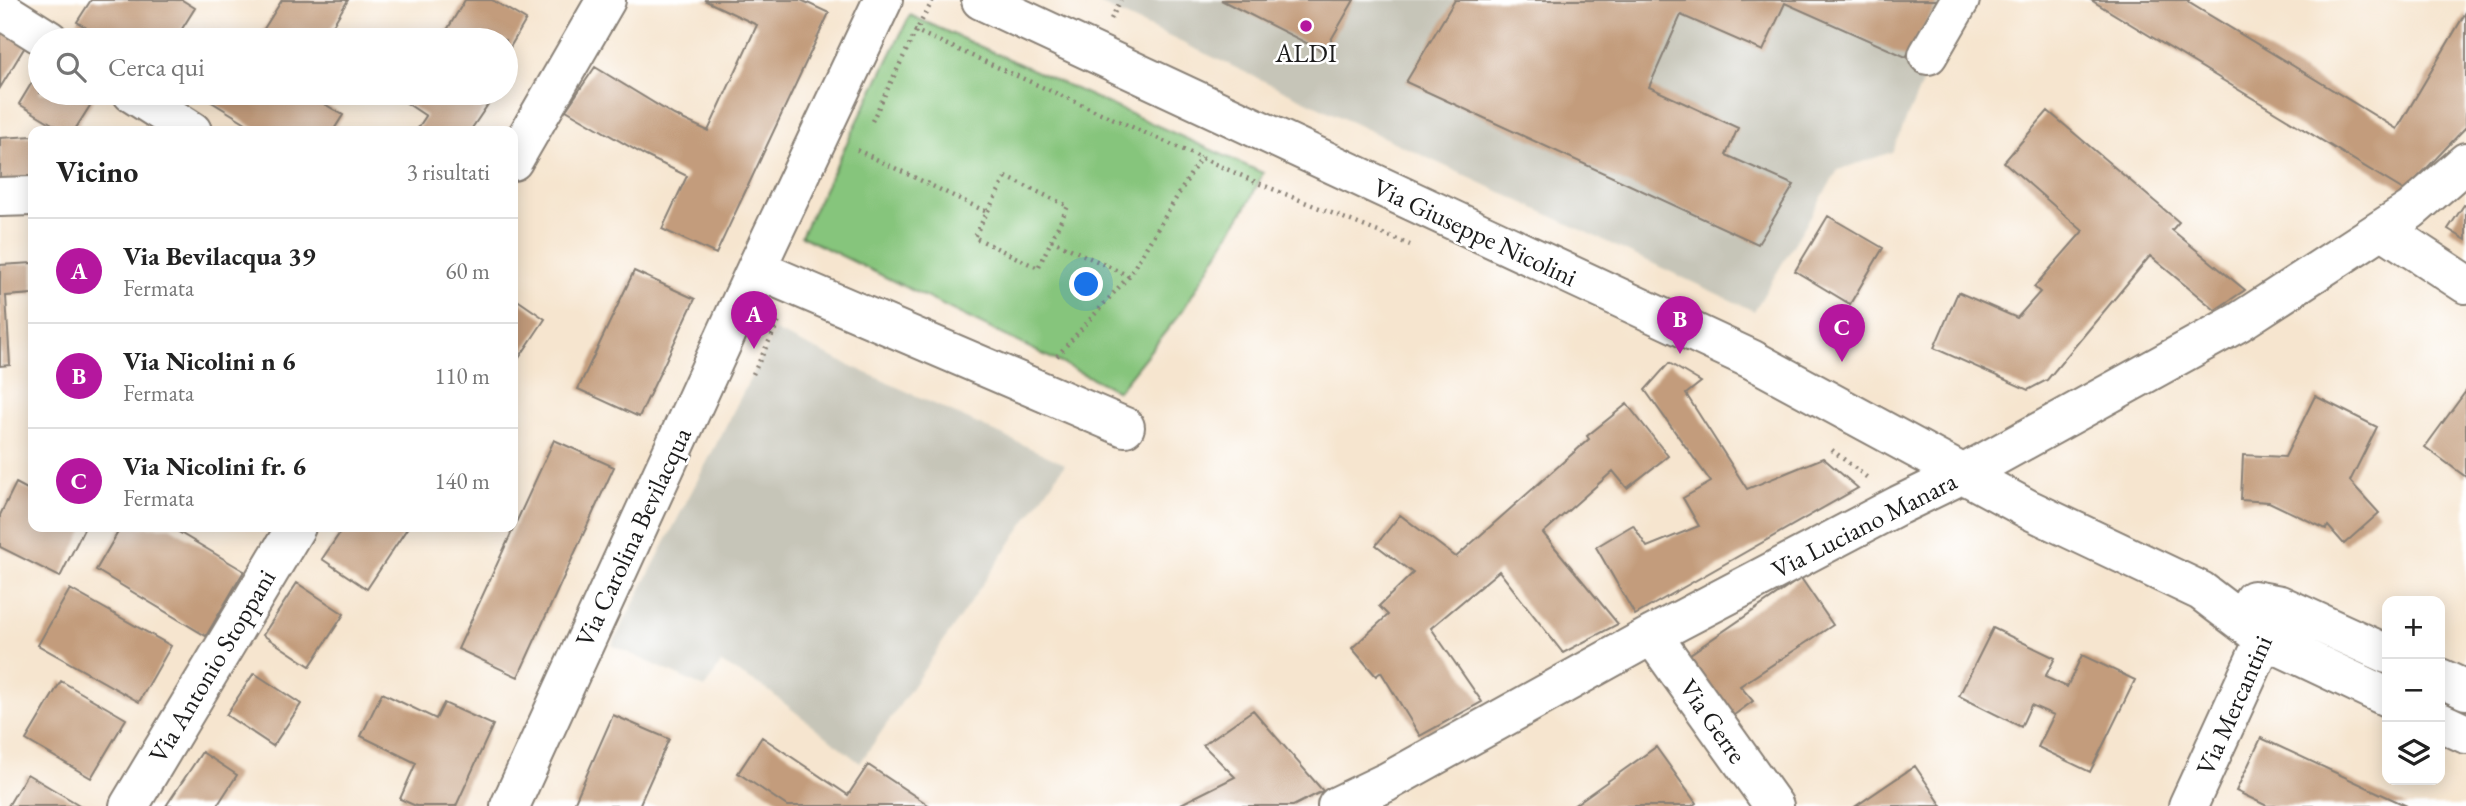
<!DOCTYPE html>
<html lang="it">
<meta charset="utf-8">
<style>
:root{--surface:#fff;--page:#f2f2f2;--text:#222;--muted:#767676;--line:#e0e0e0;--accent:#b5179e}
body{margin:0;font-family:"EB Garamond",serif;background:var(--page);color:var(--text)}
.controls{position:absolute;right:21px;bottom:21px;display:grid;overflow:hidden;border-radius:14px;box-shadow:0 4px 18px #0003}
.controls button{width:63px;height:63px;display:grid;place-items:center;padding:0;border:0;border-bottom:2px solid var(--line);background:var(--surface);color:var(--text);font:35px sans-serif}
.you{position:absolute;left:1087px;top:285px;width:24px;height:24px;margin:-18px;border:5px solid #fff;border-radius:50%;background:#1a73e8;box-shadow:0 0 0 10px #1a73e833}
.badge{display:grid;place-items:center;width:46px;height:46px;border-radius:50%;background:var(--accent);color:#fff;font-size:23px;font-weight:700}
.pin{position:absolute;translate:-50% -58px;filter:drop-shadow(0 2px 4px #0008)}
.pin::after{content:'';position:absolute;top:37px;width:24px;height:21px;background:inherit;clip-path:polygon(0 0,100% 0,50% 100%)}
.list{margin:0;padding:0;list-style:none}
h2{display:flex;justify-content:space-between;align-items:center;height:91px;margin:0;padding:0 28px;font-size:30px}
h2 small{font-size:23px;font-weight:400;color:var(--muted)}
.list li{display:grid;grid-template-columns:46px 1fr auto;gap:21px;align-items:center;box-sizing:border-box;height:105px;padding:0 28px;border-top:2px solid var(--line)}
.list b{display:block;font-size:26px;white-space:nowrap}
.list p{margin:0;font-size:23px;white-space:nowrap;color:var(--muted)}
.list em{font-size:23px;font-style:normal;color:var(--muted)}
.icon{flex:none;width:38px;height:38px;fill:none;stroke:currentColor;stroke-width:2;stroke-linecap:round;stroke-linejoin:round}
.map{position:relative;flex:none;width:2466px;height:806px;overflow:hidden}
.search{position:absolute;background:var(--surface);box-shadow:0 4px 18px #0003;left:28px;top:28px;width:490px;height:77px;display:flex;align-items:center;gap:18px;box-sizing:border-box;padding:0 24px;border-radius:38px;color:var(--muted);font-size:26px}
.panel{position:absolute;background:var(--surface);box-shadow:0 4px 18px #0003;left:28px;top:126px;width:490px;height:406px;border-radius:14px}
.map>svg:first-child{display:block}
.industrial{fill:#c6c5b8}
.green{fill:#86c57c;stroke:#51704c;stroke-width:2}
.building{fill:#c39c7b}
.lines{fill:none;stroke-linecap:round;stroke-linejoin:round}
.minor-casing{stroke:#898076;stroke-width:42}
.path{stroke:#898076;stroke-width:4.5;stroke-dasharray:2 5;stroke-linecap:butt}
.minor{stroke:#fff;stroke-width:38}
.poi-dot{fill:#b5179e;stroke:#fff;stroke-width:2.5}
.labels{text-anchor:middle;stroke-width:5;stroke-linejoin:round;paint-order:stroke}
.poi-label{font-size:26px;fill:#1c1c1c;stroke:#fff}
.street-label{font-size:26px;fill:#1c1c1c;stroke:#fff}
</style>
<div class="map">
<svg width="2466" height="806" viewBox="0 0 2466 806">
<rect width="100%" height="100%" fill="#fff"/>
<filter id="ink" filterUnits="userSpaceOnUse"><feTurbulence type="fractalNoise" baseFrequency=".0143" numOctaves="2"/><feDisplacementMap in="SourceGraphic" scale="14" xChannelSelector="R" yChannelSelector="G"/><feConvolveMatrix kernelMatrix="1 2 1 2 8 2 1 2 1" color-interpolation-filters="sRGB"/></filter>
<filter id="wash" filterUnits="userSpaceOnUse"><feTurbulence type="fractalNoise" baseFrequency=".00686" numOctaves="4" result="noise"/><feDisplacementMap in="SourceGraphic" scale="28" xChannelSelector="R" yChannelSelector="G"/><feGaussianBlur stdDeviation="1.57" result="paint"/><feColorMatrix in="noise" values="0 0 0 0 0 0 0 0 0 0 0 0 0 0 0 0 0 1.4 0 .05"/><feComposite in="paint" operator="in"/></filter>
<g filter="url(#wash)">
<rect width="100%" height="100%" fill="#f6e5cf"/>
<path class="industrial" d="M1091 0H1967L1928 70 1892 152 1838 170 1754 311Z
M775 331 1065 464 860 763 765 688 721 663 705 688 612 645Z"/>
<path class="green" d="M910 15 1263 173 1250 200 1183 310 1118 391 801 236Z"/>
<g id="blocks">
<path class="building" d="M91 0H182L195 8 175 40H107L77 22Z
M282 0H348L324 40H257Z
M465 0H492L526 20 506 54V40H441Z
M704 0H801L829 13 716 254 662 229 687 176 646 156 566 110 595 67 674 115 708 131 757 25Z
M1221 0H1354L1324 52Z
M1455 0H1939L1906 57 1785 3 1763 51 1681 15 1649 87 1738 128 1726 155 1794 185 1758 244 1406 82Z
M2091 0H2189L2188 2 2397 129 2466 12V127L2405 191Z
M0 29 26 45 0 88Z
M40 69V93H98L74 131H64L19 104Z
M197 93H306L343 115 333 131H259Z
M407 93H481L491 100 470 131H416L426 116 402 100Z
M2048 111 2179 222 2172 230 2245 290 2215 310 2150 256 2047 380 2028 390 1934 348 1958 292 2017 318 2040 292 2034 287 2083 231 2004 162Z
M33 136V181L0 183V138Z
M2464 205 2466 206V240L2448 229Z
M1828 216 1883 248 1850 304 1795 271Z
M33 263V294L6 296 10 365 0 366V265Z
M634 271 695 299 639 417 578 389Z
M513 297 545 319 513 367Z
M1669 363 1701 382 1686 394 1747 489 1823 458 1858 488 1635 615 1596 547 1633 525 1647 547 1699 526 1683 498 1711 482 1645 390Z
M2466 391V477L2425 447Z
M2315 396 2377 427 2350 481 2379 513 2344 544 2328 526 2326 529 2269 502 2241 500 2243 455 2285 457Z
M1627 404 1668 456 1627 488 1613 471 1543 533 1618 624 1563 653 1499 571 1431 628 1482 702 1420 736 1381 672 1376 676 1352 648 1388 615 1379 606 1413 573 1376 545 1400 515 1456 557 1589 439 1587 436Z
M554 440 614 467 518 677 458 649Z
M16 483 33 492V527H85L60 577 0 547V515Z
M121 527H170L244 571 206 636 96 570Z
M344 527H408L367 589 322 559Z
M1801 578 1833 625 1740 686 1753 701 1730 718 1680 661Z
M297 583 344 614 310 666 263 635Z
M70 589 171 646 139 702 38 645Z
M1993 628 2055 658 2045 677 2067 687 2082 655 2135 680 2090 772 2038 747 2054 715 2031 705 2021 727 1959 696Z
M254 673 301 704 273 746 226 715Z
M61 681 126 719 91 778 26 740Z
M382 693 436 719 444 703 493 725 456 806H416L400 799 416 763 361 736Z
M1253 710 1323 791 1293 806H1177L1235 777 1203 745Z
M613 715 669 739 639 806H573Z
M762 737 848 795 868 765 930 806H787L738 773Z
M2261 738 2407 806H2267L2236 791Z
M1656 747 1696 803 1692 806H1573Z
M202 752 237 775 217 806H166Z
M1915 766 1942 806H1856Z
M27 774 81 806H8Z"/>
</g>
</g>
<g filter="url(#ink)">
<use href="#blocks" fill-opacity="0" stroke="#898076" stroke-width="2"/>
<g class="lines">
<defs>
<path id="minor" d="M981 0 1751 359 2028 509 2201 591 2264 639 2387 697
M0 9 49 40
M1928 55 1960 0
M132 93 192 131
M513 161 606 0
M0 197 33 196
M2382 229 2466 284
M756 269 1125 427
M2253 600 2280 605 2387 654
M1652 635 1774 806
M2440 678 2466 690
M2440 722 2466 734
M129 806 296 527
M510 806 756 269 883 0
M1337 806 1387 782 1652 635 1899 505 1965 473 2239 322 2411 210 2466 162
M2188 806 2280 605"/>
</defs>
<use href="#minor" class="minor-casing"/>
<path class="path" d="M1111 19 1121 0
M914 30 916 31 933 0
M872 121 916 31 1258 183 1410 245
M857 150 987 212
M1006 177 1068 206 1038 268 974 237Z
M1051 240 1129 276 1201 157
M1057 356 1129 276
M753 374 780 319
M1832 450 1869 479"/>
<use href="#minor" class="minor"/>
</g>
</g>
<circle class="poi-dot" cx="1306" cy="26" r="7"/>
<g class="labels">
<g class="poi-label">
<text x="1306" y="62">ALDI</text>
</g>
<g class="street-label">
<text transform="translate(1475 232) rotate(25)" y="9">Via Giuseppe Nicolini</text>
<text transform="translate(1864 525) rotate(-27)" y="9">Via Luciano Manara</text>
<text transform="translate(633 537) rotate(-65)" y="9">Via Carolina Bevilacqua</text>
<text transform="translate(212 666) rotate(-59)" y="9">Via Antonio Stoppani</text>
<text transform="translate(2234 705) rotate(-66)" y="9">Via Mercantini</text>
<text transform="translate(1713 721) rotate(55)" y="9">Via Gerre</text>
</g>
</g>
</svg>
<div class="controls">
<button>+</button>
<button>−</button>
<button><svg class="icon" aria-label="layers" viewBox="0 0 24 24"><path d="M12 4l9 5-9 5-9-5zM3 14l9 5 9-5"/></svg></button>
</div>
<div class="you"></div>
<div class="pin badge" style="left:754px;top:349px">A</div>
<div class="pin badge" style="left:1680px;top:354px">B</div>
<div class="pin badge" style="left:1842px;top:362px">C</div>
<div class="search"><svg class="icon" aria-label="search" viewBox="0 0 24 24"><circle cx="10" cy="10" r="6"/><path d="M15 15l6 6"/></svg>Cerca qui</div>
<section class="panel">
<h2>Vicino<small>3 risultati</small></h2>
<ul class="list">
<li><span class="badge">A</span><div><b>Via Bevilacqua 39</b><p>Fermata</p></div><em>60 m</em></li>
<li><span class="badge">B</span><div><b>Via Nicolini n 6</b><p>Fermata</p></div><em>110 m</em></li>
<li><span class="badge">C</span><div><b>Via Nicolini fr. 6</b><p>Fermata</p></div><em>140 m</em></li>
</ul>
</section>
</div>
